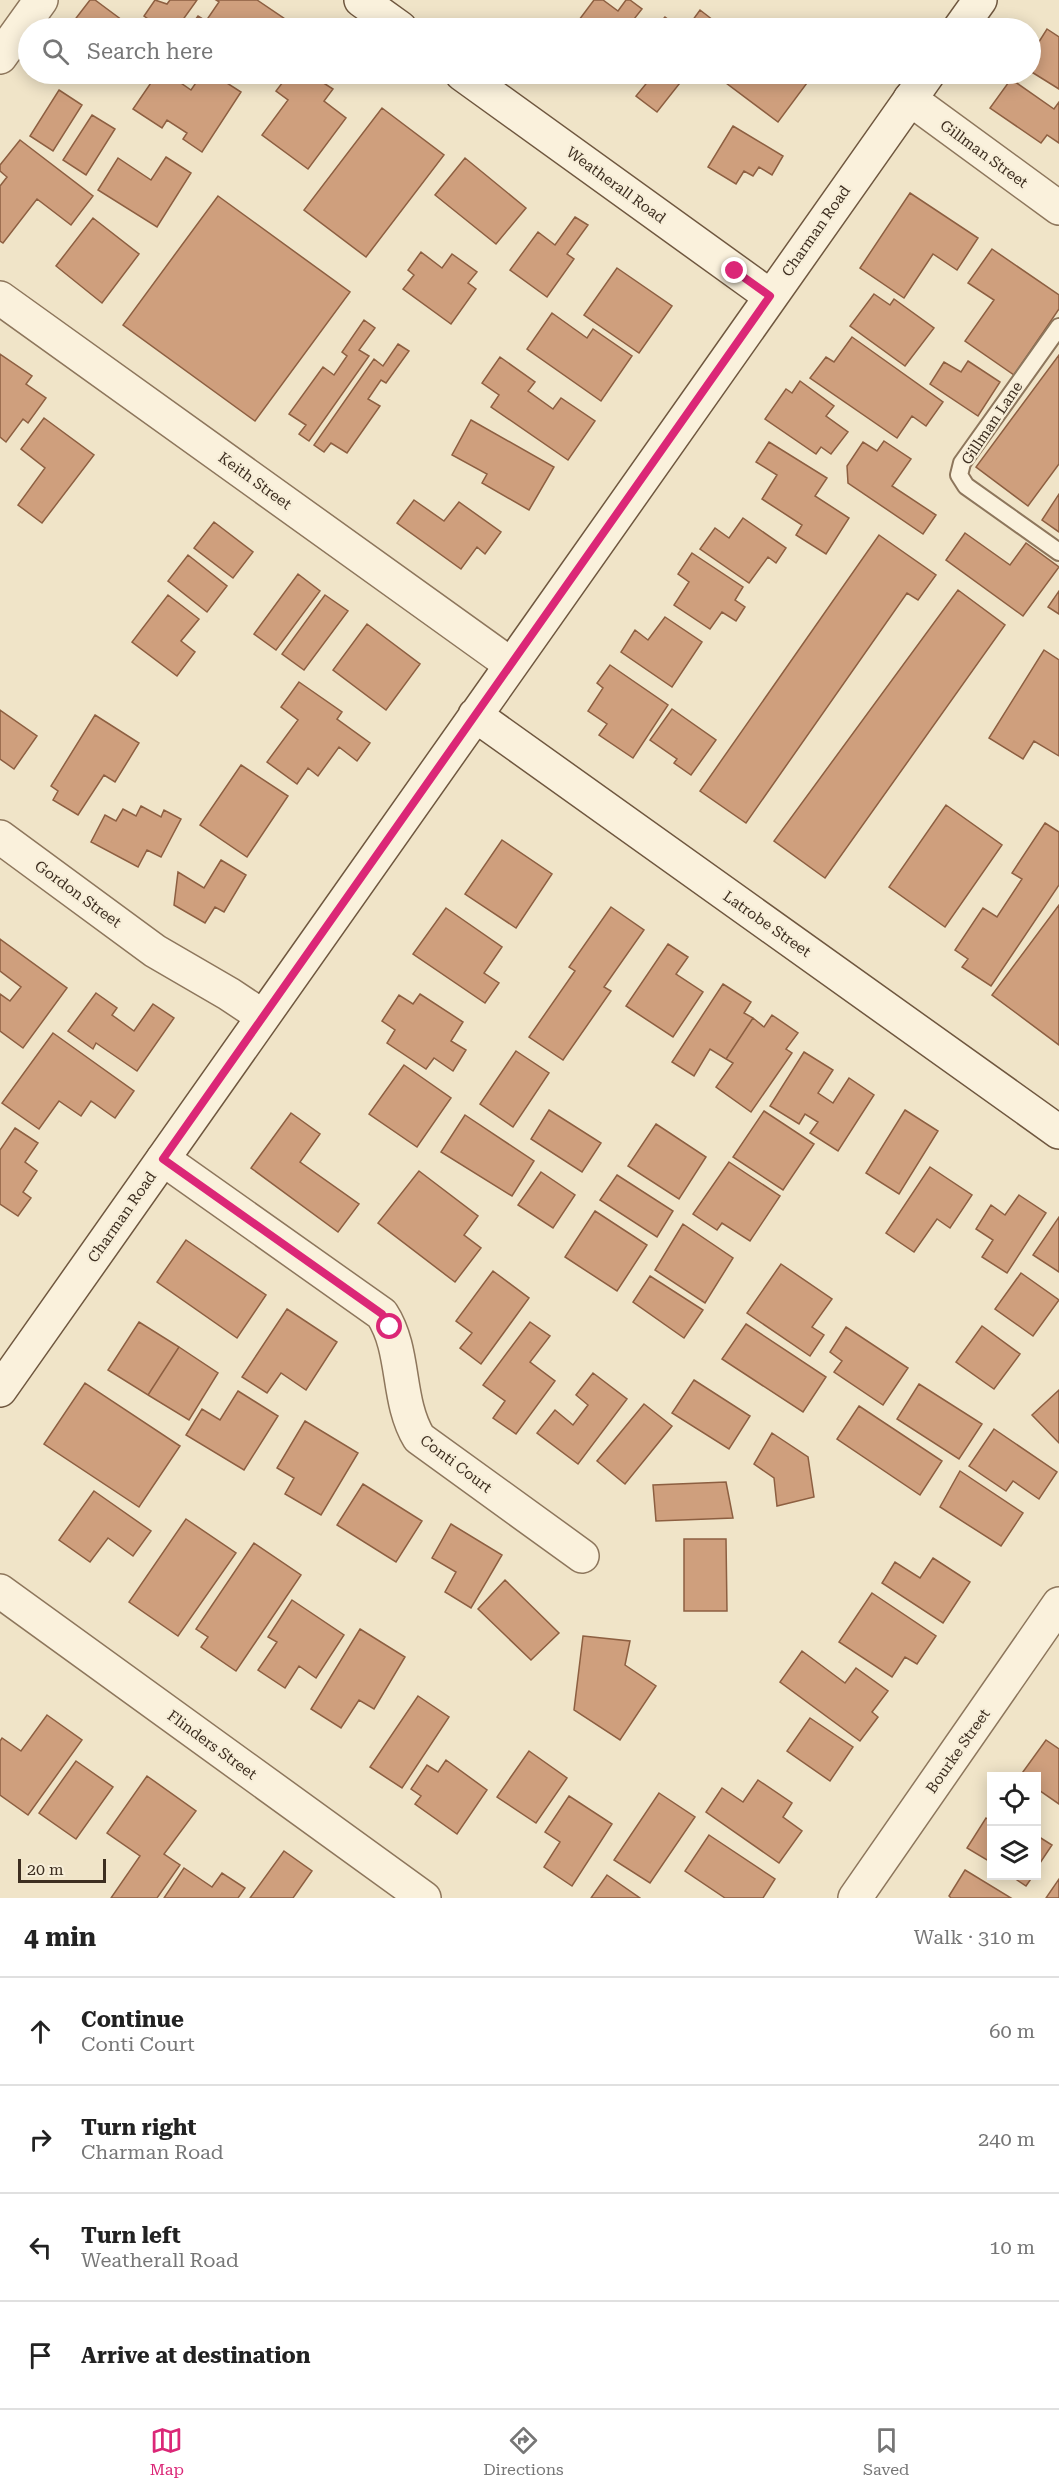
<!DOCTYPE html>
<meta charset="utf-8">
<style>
:root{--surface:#fff;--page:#f2f2f2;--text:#222;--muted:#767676;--line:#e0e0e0;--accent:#db2777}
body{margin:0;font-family:"Roboto Serif",serif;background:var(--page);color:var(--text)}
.controls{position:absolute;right:18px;bottom:18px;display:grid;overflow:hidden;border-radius:0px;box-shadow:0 3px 15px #0003}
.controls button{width:54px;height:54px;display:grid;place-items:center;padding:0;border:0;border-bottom:2px solid var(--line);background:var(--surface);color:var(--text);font:30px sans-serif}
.scale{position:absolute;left:18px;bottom:15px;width:88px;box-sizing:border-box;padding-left:6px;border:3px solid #3d2e20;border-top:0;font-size:16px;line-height:21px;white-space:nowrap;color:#3d2e20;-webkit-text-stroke:4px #f7eed8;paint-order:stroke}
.stop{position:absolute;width:18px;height:18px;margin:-14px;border:4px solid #db2777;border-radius:50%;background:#fff}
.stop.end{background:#db2777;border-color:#fff;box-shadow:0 2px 6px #0008}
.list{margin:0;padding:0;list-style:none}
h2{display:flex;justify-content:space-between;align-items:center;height:78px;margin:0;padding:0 24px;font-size:26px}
h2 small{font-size:20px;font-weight:400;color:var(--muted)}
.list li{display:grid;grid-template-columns:39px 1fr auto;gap:18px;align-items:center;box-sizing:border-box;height:108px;padding:0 24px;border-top:2px solid var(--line)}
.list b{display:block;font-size:22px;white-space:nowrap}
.list p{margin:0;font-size:20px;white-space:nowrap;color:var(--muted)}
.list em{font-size:20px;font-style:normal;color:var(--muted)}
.icon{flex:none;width:33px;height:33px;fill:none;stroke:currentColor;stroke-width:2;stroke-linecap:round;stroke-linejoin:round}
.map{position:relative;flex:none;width:1059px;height:1898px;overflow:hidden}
.search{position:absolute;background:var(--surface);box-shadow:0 3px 15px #0003;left:18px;right:18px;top:18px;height:66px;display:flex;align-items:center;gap:15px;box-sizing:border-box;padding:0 21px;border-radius:33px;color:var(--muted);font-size:22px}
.sheet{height:510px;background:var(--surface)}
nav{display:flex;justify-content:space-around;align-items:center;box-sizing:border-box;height:84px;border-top:2px solid var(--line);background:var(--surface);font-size:16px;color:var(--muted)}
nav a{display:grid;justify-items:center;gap:3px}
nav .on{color:var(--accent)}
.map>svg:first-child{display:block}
.building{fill:#cf9f7d;stroke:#8d5f41;stroke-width:1.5}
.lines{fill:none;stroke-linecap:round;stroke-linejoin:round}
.lane-casing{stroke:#8d765c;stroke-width:20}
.street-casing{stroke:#8d765c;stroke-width:36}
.secondary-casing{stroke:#6f573f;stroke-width:36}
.lane{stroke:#faf1dc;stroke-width:16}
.street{stroke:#faf1dc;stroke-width:33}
.secondary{stroke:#faf1dc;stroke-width:33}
.route{stroke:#db2777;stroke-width:8}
.labels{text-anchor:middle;stroke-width:4.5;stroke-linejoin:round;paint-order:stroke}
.street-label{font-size:15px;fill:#3d2e20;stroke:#f7eed8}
</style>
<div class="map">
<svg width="1059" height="1898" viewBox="0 0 1059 1898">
<rect width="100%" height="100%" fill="#f0e4c8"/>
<path class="building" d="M90 0H95L130 26 128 28H81L73 22Z
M155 0 167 4 170 0H197L177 28H161L144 16Z
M216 0H257L285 19 278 28H189L198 16 206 21 219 2Z
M594 0H603L618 11 626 0H630L642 9 627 28H573Z
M700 10 722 27 721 28H687Z
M665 17 680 28H655Z
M1047 29 1059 37V89L1030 71V56Z
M157 74H188L181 83 191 90 202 74H213L241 92 202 152 183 139 187 133 167 120 162 128 133 109Z
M289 74H329L322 82 333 89 324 101 346 118 308 169 262 135 288 100 276 91Z
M654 74H687L657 112 636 96Z
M714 74H794L807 83 778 122Z
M1011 79 1054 109 1059 102V143L1047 135 1041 143 990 108Z
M59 90 82 105 53 151 30 136Z
M382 108 444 155 366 257 304 210Z
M92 115 115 129 86 175 63 160Z
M733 126 783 156 772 175 759 167 753 176 744 171 736 184 708 167Z
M20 140 93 196 71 225 37 199 3 243 0 241V186L7 177 0 171V165Z
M166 157 191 173 157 227 98 190 118 158 151 180Z
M465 158 526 208 496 244 435 195Z
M910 193 978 238 957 270 933 254 904 298 860 268Z
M218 196 350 292 255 421 123 325Z
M575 217 588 225 567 254 574 259 547 297 510 270 538 232 555 245Z
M93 218 139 254 102 303 56 266Z
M992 249 1059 295V309L1014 375 965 341 994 300 968 283Z
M421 252 442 268 452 254 477 272 468 283 476 289 451 324 403 289 414 275 408 270Z
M617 268 672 306 639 353 584 315Z
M874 294 890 305 894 299 934 328 905 366 850 326Z
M552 313 587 338 593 329 632 356 601 401 527 349Z
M364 320 375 328 359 350 369 356 309 441 299 434 306 425 289 414 323 367 334 375 347 356 342 352Z
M852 337 943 402 926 426 912 416 897 438 810 378 826 357 834 362Z
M398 344 409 351 386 383 381 380 368 399 380 406 347 453 331 443 324 452 314 445 374 359 383 366Z
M0 354 32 376 26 384 46 398 28 423 23 419 6 442 0 437Z
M1059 355V464L1028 506 976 467Z
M500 357 535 382 528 391 553 409 561 398 595 421 568 460 491 407 499 395 482 383Z
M968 361 1000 382 978 416 930 384 944 362 961 372Z
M800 381 834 406 826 416 848 432 831 454 821 447 816 454 765 419 786 389 792 393Z
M44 418 94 455 42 523 18 505 45 468 21 449Z
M471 420 554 467 529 510 482 483 487 474 452 455Z
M884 441 911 459 892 486 936 515 923 534 848 483 847 466 863 442 877 451Z
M769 442 827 478 815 496 849 518 826 554 796 535 802 525 762 499 777 475 756 462Z
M1059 494V532L1042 520Z
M414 500 444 521 459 502 501 532 485 554 477 547 461 569 397 523Z
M743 518 786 548 776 563 768 557 749 583 700 549 715 528 729 538Z
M214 522 253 552 233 578 194 548Z
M965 533 1010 565 1026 543 1059 567 1023 616 946 560Z
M879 535 936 575 918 600 907 593 746 823 700 791Z
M692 553 743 587 735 600 745 607 736 621 722 612 710 629 674 605 689 582 678 574Z
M188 555 227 586 207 612 168 581Z
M298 574 320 591 276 650 254 634Z
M958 590 1005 625 825 878 774 841Z
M1059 591V614L1048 607Z
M168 595 199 619 181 641 195 652 177 676 132 642Z
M325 595 348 611 304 670 282 654Z
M665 617 702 642 672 687 621 652 635 630 648 640Z
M367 624 420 664 386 710 333 670Z
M1044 650 1059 660V756L1034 741 1023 759 989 738Z
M610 665 668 705 633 758 599 735 607 724 588 711 603 688 597 683Z
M299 682 342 712 337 719 370 743 357 761 339 747 318 776 308 768 297 784 267 762 298 720 281 707Z
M672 709 716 740 691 775 674 763 677 759 650 740Z
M0 710 37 736 14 769 0 759Z
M95 715 139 743 115 782 104 775 78 815 53 800 58 791 51 786Z
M241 765 288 796 247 857 200 825Z
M946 805 1002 845 945 927 889 887Z
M141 806 161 817 164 810 181 819 161 857 147 850 138 867 91 842 105 815 116 821 123 809 136 816Z
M1045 823 1059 832V885L991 986 962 967 968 959 955 950 983 908 997 917 1022 879 1012 873Z
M502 840 552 874 516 928 465 894Z
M221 860 246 875 224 912 215 907 205 923 174 905 178 872 204 888Z
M1059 905V1045L992 995Z
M611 907 644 930 604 987 611 991 563 1060 529 1037 575 971 569 967Z
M446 908 502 947 484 973 499 983 485 1003 413 954Z
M0 939 67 988 23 1048 0 1031V994L10 1001 21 987 0 971Z
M668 944 688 957 676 974 703 992 673 1037 626 1006Z
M723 984 751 1002 744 1013 753 1018 726 1059 710 1049 694 1076 672 1062Z
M96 993 117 1008 112 1015 134 1031 153 1004 174 1018 137 1071 96 1043 93 1049 68 1031Z
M420 994 463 1022 451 1041 466 1050 453 1071 434 1058 426 1069 387 1043 395 1030 382 1021 399 995 413 1004Z
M772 1015 798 1033 786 1049 792 1053 751 1112 716 1087 733 1063 726 1059 753 1018 764 1027Z
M53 1033 134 1091 115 1118 91 1101 81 1116 59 1101 39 1129 2 1103Z
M516 1051 549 1073 513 1127 480 1104Z
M804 1052 833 1070 818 1093 833 1103 849 1078 874 1095 838 1151 810 1133 818 1122 805 1114 799 1124 770 1106Z
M404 1065 451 1098 417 1147 369 1114Z
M549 1110 601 1143 582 1172 531 1139Z
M905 1110 938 1131 899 1194 866 1173Z
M764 1111 814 1144 783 1190 733 1157Z
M291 1113 320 1134 300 1162 359 1204 338 1232 251 1168Z
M465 1115 534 1161 512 1196 441 1152Z
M656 1124 706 1157 679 1199 628 1166Z
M15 1128 38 1143 25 1162 37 1171 23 1192 31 1198 18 1216 0 1204V1150Z
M729 1162 780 1196 750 1241 722 1223 717 1230 693 1214Z
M930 1167 972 1195 950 1228 937 1219 914 1252 886 1233Z
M419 1171 478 1216 464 1235 481 1248 455 1282 378 1223Z
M541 1172 575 1195 553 1228 518 1205Z
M617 1175 673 1211 657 1237 600 1200Z
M1019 1195 1046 1213 1007 1273 982 1257 993 1240 976 1229 991 1205 1005 1215Z
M595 1211 647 1245 617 1291 565 1257Z
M1059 1217V1272L1033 1255Z
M683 1224 733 1258 705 1303 655 1270Z
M186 1240 266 1295 237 1338 157 1282Z
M781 1264 832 1299 812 1327 824 1335 810 1356 747 1313Z
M493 1271 529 1298 481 1364 460 1348 472 1333 456 1321Z
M1021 1273 1059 1300 1033 1336 995 1309Z
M650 1276 703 1310 684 1338 633 1302Z
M287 1309 337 1342 306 1390 281 1373 267 1393 242 1377Z
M139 1322 179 1347 148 1395 108 1370Z
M530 1322 550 1336 530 1362 555 1381 516 1434 493 1418 505 1401 483 1385Z
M746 1324 826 1377 803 1412 722 1359Z
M982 1326 1020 1354 994 1389 956 1362Z
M846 1327 908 1368 883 1405 834 1372 842 1361 830 1352Z
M179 1347 218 1373 189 1420 148 1395Z
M593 1373 627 1399 578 1464 537 1433 555 1410 573 1425 588 1405 576 1395Z
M694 1380 750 1416 729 1449 672 1413Z
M85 1383 180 1446 139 1507 44 1444Z
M919 1384 982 1424 959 1459 897 1419Z
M1059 1390V1443L1032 1415Z
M238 1391 278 1416 244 1470 186 1435 202 1409 220 1420Z
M644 1404 672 1426 625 1484 597 1461Z
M859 1406 942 1461 920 1495 837 1439Z
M305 1421 358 1453 321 1515 285 1494 294 1478 277 1468Z
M994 1429 1057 1472 1039 1499 1013 1481 1006 1491 969 1466Z
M772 1433 808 1457 814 1497 777 1506 774 1478 754 1464Z
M960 1471 1023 1513 1001 1546 940 1507Z
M726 1482 733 1518 656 1521 653 1485Z
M363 1484 422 1521 396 1562 337 1525Z
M94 1491 151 1531 133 1556 108 1538 90 1562 59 1540Z
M186 1519 236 1553 178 1636 129 1602Z
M451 1524 502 1555 471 1608 445 1592 456 1572 432 1558Z
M684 1539H726L727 1611H684Z
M254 1543 301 1575 236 1671 201 1647 208 1637 196 1629Z
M933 1558 970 1582 943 1623 882 1583 895 1562 920 1578Z
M505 1580 559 1633 531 1660 478 1609Z
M872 1593 936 1636 917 1664 905 1657 892 1677 839 1642Z
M292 1600 344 1635 316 1678 299 1666 285 1688 258 1670 277 1642 268 1637Z
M360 1629 405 1657 374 1709 359 1700 341 1728 311 1709Z
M583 1636 630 1641 625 1665 656 1686 620 1740 574 1710Z
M802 1651 845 1683 856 1668 888 1691 872 1712 878 1717 860 1741 780 1682Z
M418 1696 449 1717 402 1788 370 1767Z
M47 1715 82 1740 28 1815 0 1795V1741L2 1738 21 1751Z
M810 1718 853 1747 830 1781 787 1751Z
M1046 1740 1059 1749V1804L1036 1788V1776H1020Z
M529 1751 567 1778 536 1823 497 1797Z
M446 1760 487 1790 457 1834 415 1804 421 1796 411 1789 427 1765 438 1772Z
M76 1761 113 1787 76 1839 39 1813Z
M147 1776 196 1811 164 1854 180 1865 157 1898H111L140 1856 107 1833Z
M758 1780 792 1803 783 1817 802 1831 779 1863 706 1812 722 1788 743 1802Z
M659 1793 695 1817 650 1883 614 1860Z
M569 1796 612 1824 572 1886 544 1867 560 1842 545 1832Z
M986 1818 992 1822V1863L967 1848Z
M709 1835 775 1879 763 1898H725L685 1871Z
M1036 1835 1052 1845 1036 1869Z
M284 1851 312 1871 293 1898H250Z
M184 1868 212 1887 222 1873 245 1888 238 1898H164Z
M965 1870 1011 1898H951L949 1896Z
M607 1875 640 1898H591Z
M1011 1876H1033L1026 1886Z
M1059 1879V1898H1046Z"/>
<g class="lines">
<defs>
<path id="lane" d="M1059 327 962 463 959 475 966 486 1059 552"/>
<path id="street" d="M0 57 41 0
M910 99 1059 208
M0 298 510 664
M0 837 155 951 229 994 262 1016
M163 1159 382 1314C406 1351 396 1400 419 1438L582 1556
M0 1591 424 1898
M855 1898 1059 1604"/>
<path id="secondary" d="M361 0 400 28
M960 28 980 0
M462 74 770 296
M475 715 1059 1132
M0 1390 928 74"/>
</defs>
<use href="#lane" class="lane-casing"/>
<use href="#street" class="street-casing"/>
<use href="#secondary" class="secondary-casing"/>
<use href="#lane" class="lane"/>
<use href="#street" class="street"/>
<use href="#secondary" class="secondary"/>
</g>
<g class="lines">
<path class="route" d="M390 1327 382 1314 163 1159 770 296 735 271"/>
</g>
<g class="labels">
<g class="street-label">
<text transform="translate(984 154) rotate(36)" y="5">Gillman Street</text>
<text transform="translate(616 185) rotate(36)" y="5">Weatherall Road</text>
<text transform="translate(816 231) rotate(-55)" y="5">Charman Road</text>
<text transform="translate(992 423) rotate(-56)" y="5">Gillman Lane</text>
<text transform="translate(255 481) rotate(36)" y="5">Keith Street</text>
<text transform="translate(78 894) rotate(36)" y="5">Gordon Street</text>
<text transform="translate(767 924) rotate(35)" y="5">Latrobe Street</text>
<text transform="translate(122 1217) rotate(-55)" y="5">Charman Road</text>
<text transform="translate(456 1464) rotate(37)" y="5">Conti Court</text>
<text transform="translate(212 1745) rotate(36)" y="5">Flinders Street</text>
<text transform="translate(958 1751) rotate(-55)" y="5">Bourke Street</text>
</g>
</g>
</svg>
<div class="controls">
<button><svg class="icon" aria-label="locate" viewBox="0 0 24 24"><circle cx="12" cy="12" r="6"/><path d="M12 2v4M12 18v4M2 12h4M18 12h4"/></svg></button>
<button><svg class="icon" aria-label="layers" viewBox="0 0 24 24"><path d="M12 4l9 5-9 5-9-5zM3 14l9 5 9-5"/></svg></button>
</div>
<div class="scale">20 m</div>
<div class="stop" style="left:390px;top:1327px"></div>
<div class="stop end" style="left:735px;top:271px"></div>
<div class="search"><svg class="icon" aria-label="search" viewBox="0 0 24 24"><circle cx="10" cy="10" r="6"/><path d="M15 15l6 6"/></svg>Search here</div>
</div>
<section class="sheet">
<h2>4 min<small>Walk · 310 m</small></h2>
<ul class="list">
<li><svg class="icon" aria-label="ahead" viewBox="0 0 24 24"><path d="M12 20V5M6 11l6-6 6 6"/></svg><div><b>Continue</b><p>Conti Court</p></div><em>60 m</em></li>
<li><svg class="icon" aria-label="right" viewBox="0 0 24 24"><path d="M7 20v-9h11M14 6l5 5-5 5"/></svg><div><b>Turn right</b><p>Charman Road</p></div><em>240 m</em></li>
<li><svg class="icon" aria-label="left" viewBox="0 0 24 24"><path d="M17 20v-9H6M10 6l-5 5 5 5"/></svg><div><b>Turn left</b><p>Weatherall Road</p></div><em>10 m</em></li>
<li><svg class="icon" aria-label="arrive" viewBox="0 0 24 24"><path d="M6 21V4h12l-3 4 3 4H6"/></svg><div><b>Arrive at destination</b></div></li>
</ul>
</section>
<nav>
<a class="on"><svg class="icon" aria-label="map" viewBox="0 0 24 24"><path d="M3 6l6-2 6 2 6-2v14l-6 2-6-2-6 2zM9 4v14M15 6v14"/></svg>Map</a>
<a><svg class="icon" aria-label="directions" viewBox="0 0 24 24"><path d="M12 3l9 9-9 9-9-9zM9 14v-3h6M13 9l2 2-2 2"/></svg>Directions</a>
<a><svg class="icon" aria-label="saved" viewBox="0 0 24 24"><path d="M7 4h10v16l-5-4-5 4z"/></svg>Saved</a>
</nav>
